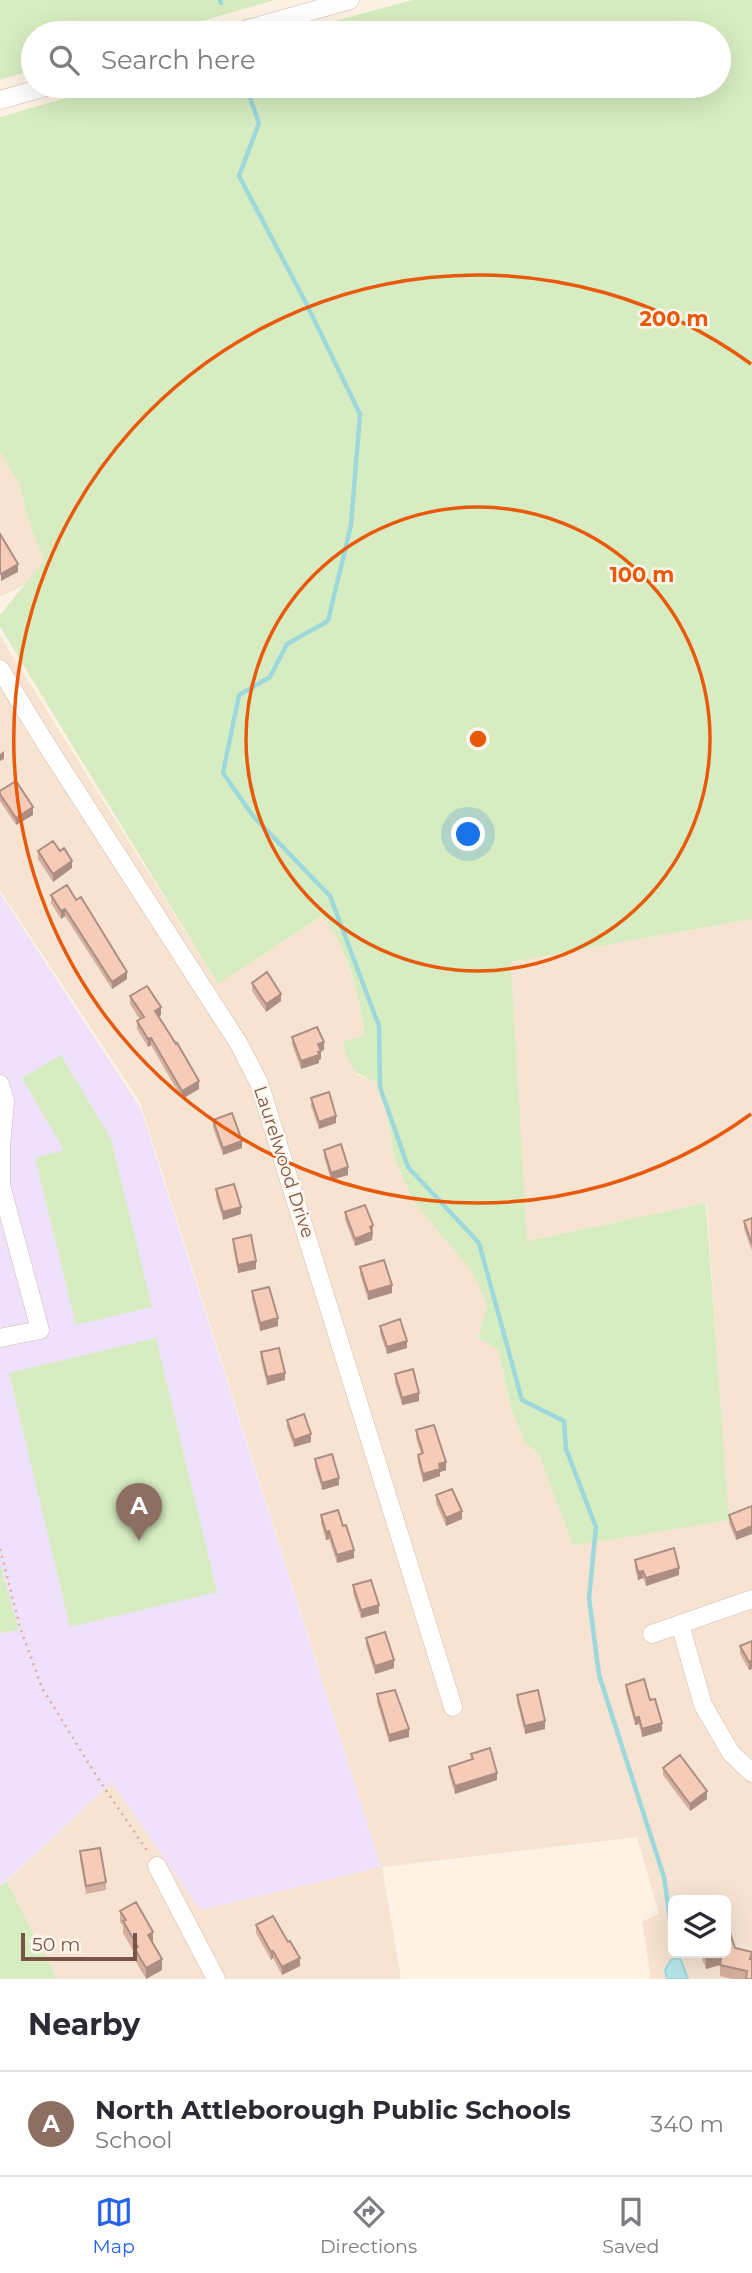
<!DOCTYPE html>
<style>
:root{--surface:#fff;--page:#f7f7f7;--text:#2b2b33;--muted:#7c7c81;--line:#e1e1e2;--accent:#2563eb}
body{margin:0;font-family:Montserrat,sans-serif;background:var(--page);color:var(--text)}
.controls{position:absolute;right:21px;bottom:21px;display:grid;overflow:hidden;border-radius:10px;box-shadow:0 7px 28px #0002}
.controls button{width:63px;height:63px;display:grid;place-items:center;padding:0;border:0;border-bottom:2px solid var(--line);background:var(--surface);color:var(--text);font:35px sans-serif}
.scale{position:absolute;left:21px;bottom:18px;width:116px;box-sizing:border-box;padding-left:7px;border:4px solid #795547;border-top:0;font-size:19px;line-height:24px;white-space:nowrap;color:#795547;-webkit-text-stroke:5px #fff6ec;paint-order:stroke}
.you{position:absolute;left:469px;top:835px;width:24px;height:24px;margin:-18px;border:5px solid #fff;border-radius:50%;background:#1a73e8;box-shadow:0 0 0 10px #1a73e833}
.badge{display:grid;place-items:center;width:46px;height:46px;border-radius:50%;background:var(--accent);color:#fff;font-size:23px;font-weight:700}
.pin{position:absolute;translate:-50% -58px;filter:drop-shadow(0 2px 4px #0008)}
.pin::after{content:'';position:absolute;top:37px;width:24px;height:21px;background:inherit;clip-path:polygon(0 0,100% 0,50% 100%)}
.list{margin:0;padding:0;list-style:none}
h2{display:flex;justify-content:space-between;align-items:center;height:91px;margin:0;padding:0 28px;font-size:30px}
h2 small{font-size:23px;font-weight:400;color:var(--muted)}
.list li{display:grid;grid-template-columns:46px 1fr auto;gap:21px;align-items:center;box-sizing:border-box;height:105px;padding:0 28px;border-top:2px solid var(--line)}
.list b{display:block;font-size:26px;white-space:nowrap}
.list p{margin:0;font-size:23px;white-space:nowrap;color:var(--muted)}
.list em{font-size:23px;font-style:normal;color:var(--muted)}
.icon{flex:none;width:38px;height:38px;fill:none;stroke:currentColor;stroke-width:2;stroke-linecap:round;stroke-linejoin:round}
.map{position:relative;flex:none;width:752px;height:1979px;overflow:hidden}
.search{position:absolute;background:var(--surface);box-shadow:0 7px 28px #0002;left:21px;right:21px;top:21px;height:77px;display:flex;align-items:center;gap:18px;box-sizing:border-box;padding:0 24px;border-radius:38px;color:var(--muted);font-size:26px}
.sheet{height:196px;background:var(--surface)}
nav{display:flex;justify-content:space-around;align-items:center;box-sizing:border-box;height:98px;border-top:2px solid var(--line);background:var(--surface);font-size:19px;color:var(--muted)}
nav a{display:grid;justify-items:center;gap:4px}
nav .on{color:var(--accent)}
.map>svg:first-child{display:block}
.residential{fill:#f6e3d2;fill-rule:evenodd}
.education{fill:#efe1fb}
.green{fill:#d7edc1}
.water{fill:#b7e7ea;stroke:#9cd8dc;stroke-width:2}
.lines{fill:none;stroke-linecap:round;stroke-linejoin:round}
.stream{stroke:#9cd8dc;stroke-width:4.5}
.minor-casing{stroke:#d3baac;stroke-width:19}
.path{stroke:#dbaf9c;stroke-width:2.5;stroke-dasharray:2 5;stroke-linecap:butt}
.minor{stroke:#fff;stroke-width:18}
.wall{fill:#d4af9f}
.shaded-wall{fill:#ac8f82}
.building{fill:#f6ccb9;stroke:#ac8f82;stroke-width:2}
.ring{fill:none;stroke:#e8590c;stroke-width:3.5}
.labels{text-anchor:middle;stroke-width:5;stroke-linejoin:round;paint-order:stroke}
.street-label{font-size:18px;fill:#795547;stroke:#fff6ec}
.centre{fill:#e8590c;stroke:#fff6ec;stroke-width:3.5}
.ring-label{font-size:21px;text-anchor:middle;font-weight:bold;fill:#e8590c;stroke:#fff6ec;stroke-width:5;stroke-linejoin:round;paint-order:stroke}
</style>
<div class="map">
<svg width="752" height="1979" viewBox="0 0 752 1979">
<rect width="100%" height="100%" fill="#fef2e4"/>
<path class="residential" d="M0 452 19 483 28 520 44 561 27 584 0 597Z
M0 636 218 984 323 916 340 940 357 992 365 1037 358 1075 382 1085 394 1157 412 1199 472 1272 487 1305 478 1338 498 1350 511 1408 525 1443 539 1454 573 1546 728 1519 707 1203 526 1241 511 962 752 919V1979H651L642 1922 659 1913 637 1837 382 1867 401 1979H57L7 1881 112 1782 200 1910 381 1867 140 1102 0 890ZM673 1900H726V1953H673Z"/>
<path class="education" d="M0 893 141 1109 381 1867 200 1910 112 1782 0 1887Z"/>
<path class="green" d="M0 0H275L160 33H33V70L0 80Z
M412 0H752V919L511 962 527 1241 706 1203 729 1520 573 1546 539 1454 525 1443 511 1408 498 1350 478 1338 487 1305 472 1272 412 1199 394 1157 382 1085C356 1074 349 1070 343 1041L365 1036C358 994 350 950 322 916L218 984 0 627V615L44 561 28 520 19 483 0 452V117L107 86H719V33H291Z
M61 1055 111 1139 152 1307 76 1325 35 1158 64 1150 22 1078Z
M156 1338 217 1592 70 1627 9 1373Z
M0 1563 19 1630 0 1633Z
M7 1881 57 1979H0V1887Z"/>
<path class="water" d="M680 1958 688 1979H667L665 1970 671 1960Z"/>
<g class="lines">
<path class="stream" d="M220 0 221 3
M246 86 259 123 239 176 305 301 360 414 351 525 328 621 287 644 270 677 239 695 223 773 253 816 330 896 379 1026 380 1087 408 1167 479 1243 522 1400 564 1421 566 1449 596 1527 589 1598 599 1675 664 1877 673 1940"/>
<defs>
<path id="minor" d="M234 33 350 0
M0 100 49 86
M0 669 46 744 239 1044 259 1083 453 1707
M0 1084 5 1101 1 1146V1185L40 1330 0 1338
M680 1624 703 1705 731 1753 752 1773
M652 1634 752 1599
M157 1866 216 1979"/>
</defs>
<use href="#minor" class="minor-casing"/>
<path class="path" d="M0 1549 20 1627 42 1688 99 1780 148 1852"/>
<use href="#minor" class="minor"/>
</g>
<path class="wall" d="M0 791 33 815 16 825 0 801Z
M38 851 72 868 53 882 38 859Z
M51 895 76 900 127 979 112 989 65 916 61 919 51 903Z
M252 983 281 1001 266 1012 252 991Z
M130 996 161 1015 159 1016 199 1089 182 1099 151 1045 148 1047 137 1029V1021L140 1020 130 1004Z
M292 1037 324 1050 321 1051V1059L319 1060V1063L301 1069 292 1044Z
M311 1098 336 1123 319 1129 311 1106Z
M213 1120 242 1148 223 1155 213 1128Z
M324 1150 348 1175 331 1180 324 1157Z
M216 1189 241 1214 223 1220 216 1197Z
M345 1212 373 1233 372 1240 355 1246 345 1220Z
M752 1218V1251L744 1229V1221Z
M233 1239 256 1269 238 1273 233 1247Z
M360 1267 392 1293 368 1300 360 1274Z
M252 1291 278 1326 260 1331 252 1299Z
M380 1326 407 1348 387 1354 380 1333Z
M261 1352 285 1380 267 1385 261 1360Z
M395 1374 419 1401 402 1405 395 1382Z
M287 1420 311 1442 294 1447 287 1427Z
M416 1430 446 1470 440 1472V1476L423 1482 418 1463V1455L421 1454 416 1438Z
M315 1459 339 1485 322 1490 315 1467Z
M436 1495 462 1519 446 1526 436 1503Z
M752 1506 736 1540 729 1523V1515Z
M321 1515 354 1558 337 1563 329 1539 326 1540 321 1523Z
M635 1560 679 1575 646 1586 643 1578 638 1580 635 1568Z
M353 1585 379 1613 361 1618 353 1593Z
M366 1638 394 1668 375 1674 366 1645Z
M752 1641V1669L749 1670 740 1654V1646Z
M626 1685 650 1700 662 1731 642 1737 639 1724 635 1725 626 1692Z
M377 1694 409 1737 389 1742 377 1702Z
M517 1695 545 1729 525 1734 517 1702Z
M471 1754 497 1780 455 1794 449 1774V1767L471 1760Z
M663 1768 707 1799 690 1811 663 1775Z
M80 1851 106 1882V1890L86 1894 80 1859Z
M120 1911 153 1943 162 1970 146 1979 135 1960V1954L123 1933V1926L120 1922Z
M256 1925 300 1966 282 1975 273 1958 271 1960 256 1933Z
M735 1948 752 1952V1979H732L720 1976V1965L706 1969 700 1953H726Z"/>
<path class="shaded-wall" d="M18 564V572L1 581V574Z
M4 751V759L0 761V754Z
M33 807V815L16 825V818Z
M72 861V868L53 882V874Z
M65 909V916L61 919V911Z
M127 972V979L112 989V982Z
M281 994V1001L266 1012V1004Z
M161 1007V1015L155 1019V1011Z
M151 1038V1045L148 1047V1039Z
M324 1042V1050L318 1051V1044Z
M321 1051V1059L319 1060V1063L301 1069V1061Z
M199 1081V1089L182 1099V1091Z
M336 1116V1123L319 1129V1122Z
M242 1141V1148L223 1155V1148Z
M348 1167V1175L331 1180V1173Z
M241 1207V1214L223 1220V1212Z
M373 1225 372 1240 355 1246V1239Z
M256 1261V1269L238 1273V1265Z
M392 1285V1293L368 1300V1292Z
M278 1318V1326L260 1331V1323Z
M407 1341V1348L387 1354V1347Z
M285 1373V1380L267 1385V1377Z
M419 1393V1401L402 1405V1398Z
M311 1434V1442L294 1447V1440Z
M446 1462V1470L440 1472V1476L423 1482V1474L439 1464Z
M339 1478V1485L322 1490V1483Z
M462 1511V1519L446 1526V1518Z
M752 1526V1534L736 1540V1533Z
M329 1531V1539L326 1540V1532Z
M354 1550V1558L337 1563V1555Z
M679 1568V1575L646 1586V1578Z
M643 1571V1578L638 1580V1572Z
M379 1605V1613L361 1618V1610Z
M394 1660V1668L375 1674V1666Z
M752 1661V1669L749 1670V1662Z
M639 1717V1724L635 1725V1718Z
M545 1721V1729L525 1734V1726Z
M662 1723V1731L642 1737V1729Z
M409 1729V1737L389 1742V1735Z
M497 1773V1780L455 1794V1786Z
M707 1791V1799L690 1811V1804Z
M153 1932V1943L148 1935Z
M273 1951V1958L271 1960V1952Z
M722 1953V1964L706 1969V1958Z
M300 1958V1966L282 1975V1967Z
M162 1959V1970L146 1979V1968Z"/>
<path class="building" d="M0 534 18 564 1 574 0 573Z
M16 781 33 807 16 818 0 794V791Z
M53 841 60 851 64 848 72 861 53 874 38 851Z
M67 885 76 900 81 897 127 972 112 982 65 909 61 911 51 895Z
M267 972 281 994 266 1004 252 983Z
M147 986 161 1007 155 1011 176 1044 177 1043 199 1081 182 1091 151 1038 148 1039 137 1021 144 1017 130 996Z
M317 1027 324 1042 318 1044 321 1051 318 1052 319 1055 301 1061 292 1037Z
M329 1092 336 1116 319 1122 311 1098Z
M232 1113 242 1141 223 1148 213 1120Z
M341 1144 348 1167 331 1173 324 1150Z
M234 1184 241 1207 223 1212 216 1189Z
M365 1205 373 1225 370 1227 372 1232 355 1239 345 1212Z
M752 1218V1244L744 1221Z
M251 1235 256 1261 238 1265 233 1239Z
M384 1260 392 1285 368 1292 360 1267Z
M269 1287 278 1318 260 1323 252 1291Z
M400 1319 407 1341 387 1347 380 1326Z
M279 1348 285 1373 267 1377 261 1352Z
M413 1369 419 1393 402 1398 395 1374Z
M304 1414 311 1434 294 1440 287 1420Z
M434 1425 446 1462 439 1464 440 1469 423 1474 418 1455 423 1453 416 1430Z
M332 1454 339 1478 322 1483 315 1459Z
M452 1489 462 1511 446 1518 436 1495Z
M752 1506V1526L736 1533 729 1515Z
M338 1510 343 1526 346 1525 354 1550 337 1555 329 1531 326 1532 321 1515Z
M674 1548 679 1568 646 1578 643 1571 638 1572 635 1560Z
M371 1580 379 1605 361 1610 353 1585Z
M385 1632 394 1660 375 1666 366 1638Z
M752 1641V1661L749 1662 740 1646Z
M644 1679 650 1700 655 1699 662 1723 642 1729 639 1717 635 1718 626 1685Z
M395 1690 409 1729 389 1735 377 1694Z
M538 1690 545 1721 525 1726 517 1695Z
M490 1748 497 1773 455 1786 449 1767 473 1759 471 1754Z
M680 1755 707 1791 690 1804 663 1768Z
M100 1848 106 1882 86 1886 80 1851Z
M136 1902 153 1932 148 1935 162 1959 146 1968 135 1949 138 1947 123 1921 126 1920 120 1911Z
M273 1916 288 1942 290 1941 300 1958 282 1967 273 1951 271 1952 256 1925Z
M727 1924 735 1948 752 1952 750 1959H752V1979H746L747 1971 720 1965 722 1953H726V1925Z
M705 1953H721L706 1958Z"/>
<g class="ring">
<circle cx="478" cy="739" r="232"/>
<path d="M751 1114A464 464 0 1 1 751 364"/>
</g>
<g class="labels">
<g class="street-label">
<text transform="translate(284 1162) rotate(72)" y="6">Laurelwood Drive</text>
</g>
</g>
<circle cx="478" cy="739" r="10" class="centre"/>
<g class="ring-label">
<text x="674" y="326">200 m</text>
<text x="642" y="582">100 m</text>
</g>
</svg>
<div class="controls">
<button><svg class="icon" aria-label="layers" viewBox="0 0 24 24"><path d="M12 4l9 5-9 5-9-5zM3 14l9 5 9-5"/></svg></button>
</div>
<div class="scale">50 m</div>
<div class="you"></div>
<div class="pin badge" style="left:139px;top:1541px;background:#8d6e63">A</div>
<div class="search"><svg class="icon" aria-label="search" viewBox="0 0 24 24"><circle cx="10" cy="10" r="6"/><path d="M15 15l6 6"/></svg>Search here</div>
</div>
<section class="sheet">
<h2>Nearby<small></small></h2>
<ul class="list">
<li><span class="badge" style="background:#8d6e63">A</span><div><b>North Attleborough Public Schools</b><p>School</p></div><em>340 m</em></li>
</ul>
</section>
<nav>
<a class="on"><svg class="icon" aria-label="map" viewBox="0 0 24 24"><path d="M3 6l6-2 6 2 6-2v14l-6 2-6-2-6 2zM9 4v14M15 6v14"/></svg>Map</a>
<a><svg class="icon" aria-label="directions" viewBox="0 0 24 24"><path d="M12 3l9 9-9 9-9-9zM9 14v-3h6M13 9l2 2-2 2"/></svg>Directions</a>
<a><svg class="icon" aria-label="saved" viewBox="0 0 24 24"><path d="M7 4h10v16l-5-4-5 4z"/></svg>Saved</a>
</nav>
